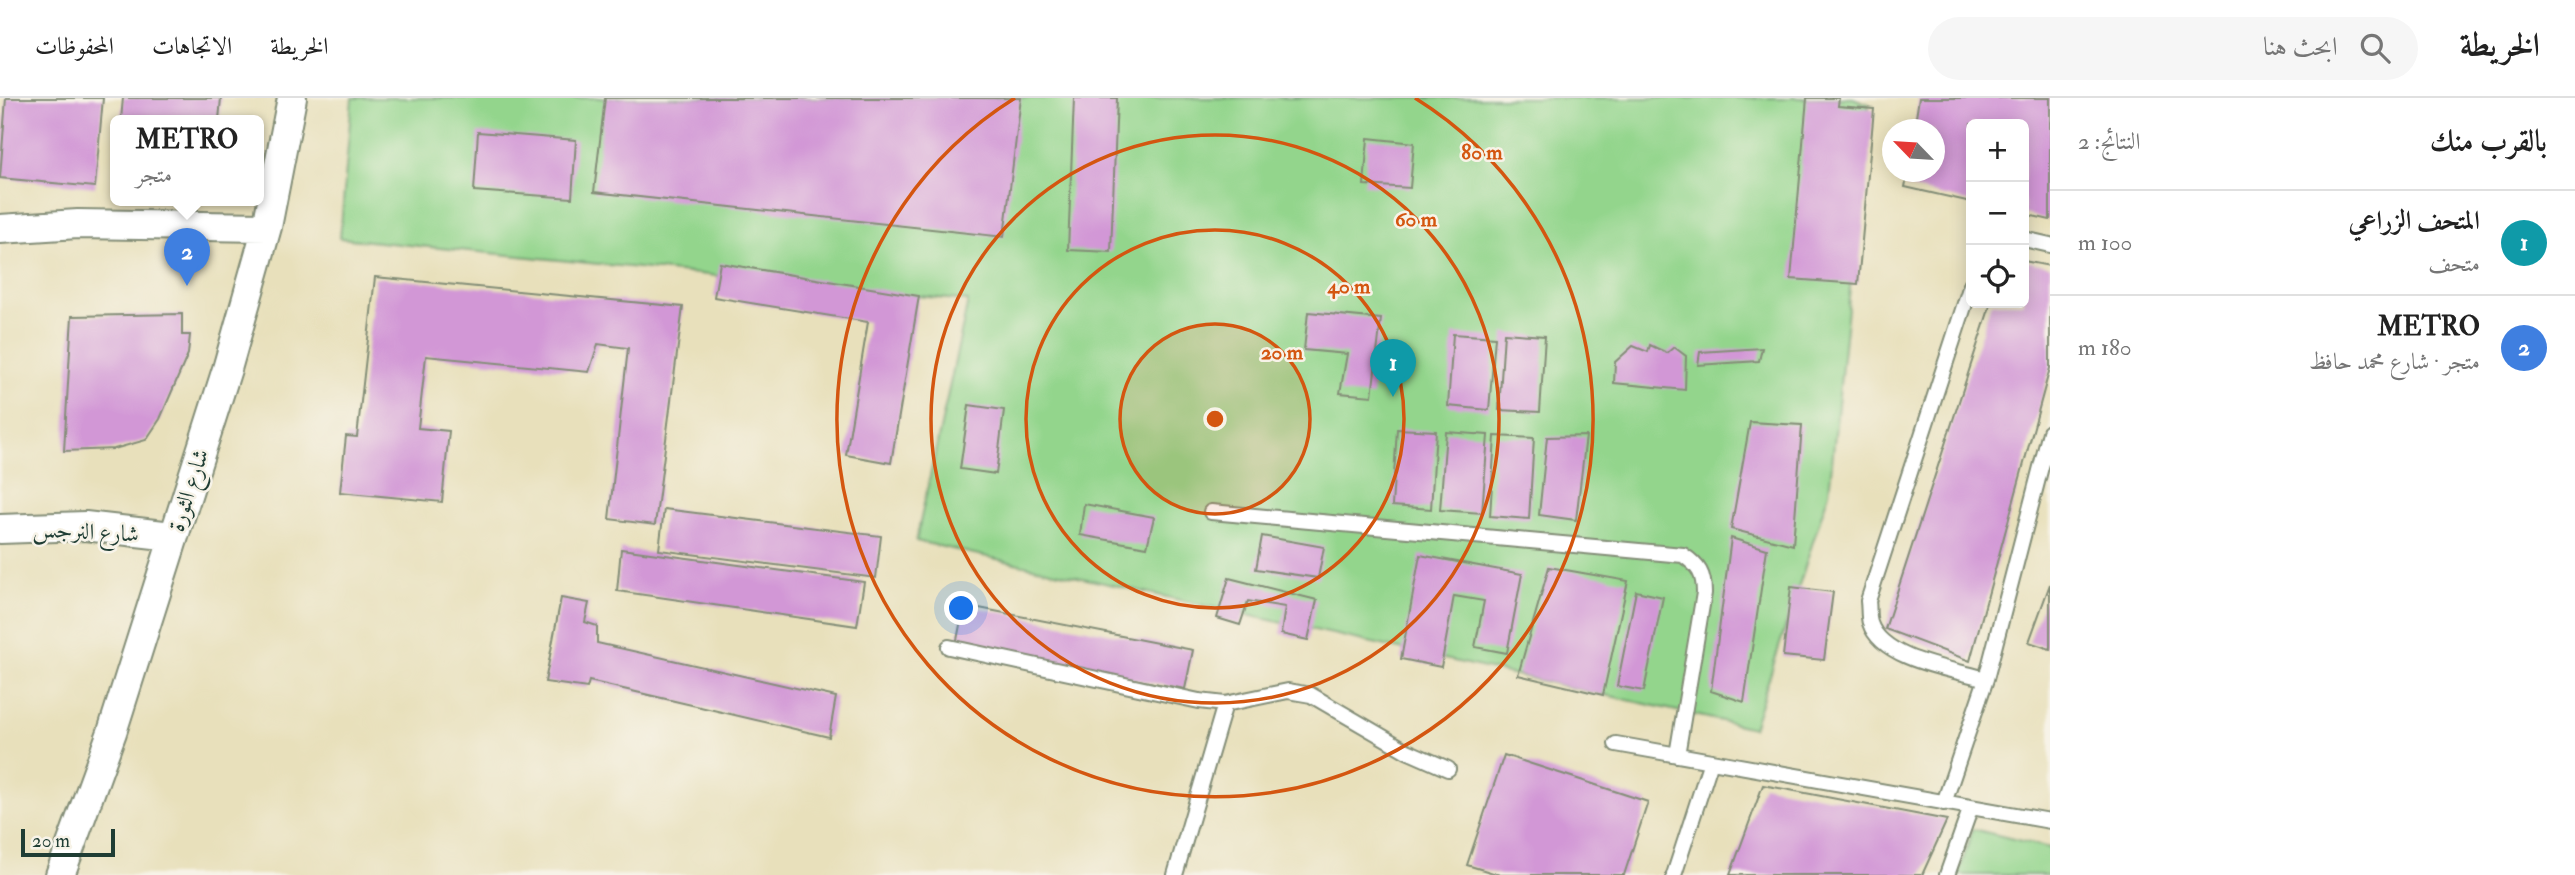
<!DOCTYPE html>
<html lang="ar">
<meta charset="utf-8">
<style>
:root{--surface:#fff;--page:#f6f6f6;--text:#222;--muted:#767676;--line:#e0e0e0;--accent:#db2777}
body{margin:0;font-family:"IM FELL Double Pica",Amiri,serif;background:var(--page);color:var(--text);direction:rtl}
.controls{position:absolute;right:21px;top:21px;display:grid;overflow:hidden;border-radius:10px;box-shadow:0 4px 18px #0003}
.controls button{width:63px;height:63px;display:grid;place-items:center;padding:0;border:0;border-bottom:2px solid var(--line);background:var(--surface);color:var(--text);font:35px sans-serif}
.compass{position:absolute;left:1882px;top:21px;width:63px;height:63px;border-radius:50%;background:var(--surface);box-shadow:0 4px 18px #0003;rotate:295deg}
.scale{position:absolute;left:21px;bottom:18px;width:94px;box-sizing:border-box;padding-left:7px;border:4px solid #1f3d34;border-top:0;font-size:19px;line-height:24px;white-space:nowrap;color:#1f3d34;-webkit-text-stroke:5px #f7f3e8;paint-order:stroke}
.you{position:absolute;left:962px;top:511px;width:24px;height:24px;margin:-18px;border:5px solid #fff;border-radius:50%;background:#1a73e8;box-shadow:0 0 0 10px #1a73e833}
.badge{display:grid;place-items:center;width:46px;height:46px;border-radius:50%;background:var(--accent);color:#fff;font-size:23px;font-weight:700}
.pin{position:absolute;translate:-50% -58px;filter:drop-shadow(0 2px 4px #0008)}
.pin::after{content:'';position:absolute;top:37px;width:24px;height:21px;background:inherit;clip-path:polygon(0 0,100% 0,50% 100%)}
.popup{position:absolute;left:110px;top:17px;width:154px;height:91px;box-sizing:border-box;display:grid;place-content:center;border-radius:10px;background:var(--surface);filter:drop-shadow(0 2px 5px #0005);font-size:23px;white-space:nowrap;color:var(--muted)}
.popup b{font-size:26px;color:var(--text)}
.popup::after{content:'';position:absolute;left:50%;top:100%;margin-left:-14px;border:14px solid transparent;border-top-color:var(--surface)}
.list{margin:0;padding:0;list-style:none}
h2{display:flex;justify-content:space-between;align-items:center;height:91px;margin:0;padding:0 28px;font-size:30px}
h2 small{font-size:23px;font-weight:400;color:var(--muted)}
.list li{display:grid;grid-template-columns:46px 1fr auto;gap:21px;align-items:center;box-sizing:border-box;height:105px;padding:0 28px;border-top:2px solid var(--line)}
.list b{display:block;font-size:26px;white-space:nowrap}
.list p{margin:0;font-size:23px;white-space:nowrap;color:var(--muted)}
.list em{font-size:23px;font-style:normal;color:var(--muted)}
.icon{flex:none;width:38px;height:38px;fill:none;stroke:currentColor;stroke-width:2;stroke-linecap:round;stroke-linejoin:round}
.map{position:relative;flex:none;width:2050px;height:777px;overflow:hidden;direction:ltr}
header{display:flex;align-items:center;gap:42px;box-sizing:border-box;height:98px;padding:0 35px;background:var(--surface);border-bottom:2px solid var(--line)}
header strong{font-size:33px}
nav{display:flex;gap:38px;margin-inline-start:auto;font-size:24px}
.search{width:490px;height:63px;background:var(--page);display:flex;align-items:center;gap:18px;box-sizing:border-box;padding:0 24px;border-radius:38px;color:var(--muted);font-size:26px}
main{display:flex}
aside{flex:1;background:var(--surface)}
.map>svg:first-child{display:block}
.green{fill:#93d58c;stroke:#598960;stroke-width:2}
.building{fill:#d297d6}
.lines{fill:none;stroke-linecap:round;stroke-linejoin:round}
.service-casing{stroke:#848e78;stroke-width:18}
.minor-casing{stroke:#848e78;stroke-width:32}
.service{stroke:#fff;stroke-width:14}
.minor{stroke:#fff;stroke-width:28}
.ring{fill:none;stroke:#d45610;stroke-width:3.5}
.labels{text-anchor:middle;stroke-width:5;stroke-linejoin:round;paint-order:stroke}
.street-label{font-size:23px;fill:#1f3d34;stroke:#f7f3e8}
.centre{fill:#d45610;stroke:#f7f3e8;stroke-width:3.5}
.ring-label{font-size:21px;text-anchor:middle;font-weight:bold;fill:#d45610;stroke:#f7f3e8;stroke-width:5;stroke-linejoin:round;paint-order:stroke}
</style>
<header>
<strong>الخريطة</strong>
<div class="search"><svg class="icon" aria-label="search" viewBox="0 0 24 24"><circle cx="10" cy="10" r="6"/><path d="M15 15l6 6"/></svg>ابحث هنا</div>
<nav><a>الخريطة</a><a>الاتجاهات</a><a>المحفوظات</a></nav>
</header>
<main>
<aside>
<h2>بالقرب منك<small>النتائج: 2</small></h2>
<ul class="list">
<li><span class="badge" style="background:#0f9aa8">1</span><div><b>المتحف الزراعي</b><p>متحف</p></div><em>100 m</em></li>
<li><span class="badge" style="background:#3f7fe0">2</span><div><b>METRO</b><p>متجر · شارع محمد حافظ</p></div><em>180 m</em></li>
</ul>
</aside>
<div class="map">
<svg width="2050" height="777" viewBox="0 0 2050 777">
<rect width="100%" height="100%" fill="#f7f3e8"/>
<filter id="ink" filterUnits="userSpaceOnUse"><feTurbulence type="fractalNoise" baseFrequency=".0143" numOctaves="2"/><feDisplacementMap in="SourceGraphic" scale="14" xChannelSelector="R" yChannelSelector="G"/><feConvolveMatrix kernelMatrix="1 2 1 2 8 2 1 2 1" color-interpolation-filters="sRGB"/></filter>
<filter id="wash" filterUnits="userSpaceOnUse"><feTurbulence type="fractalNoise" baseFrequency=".00686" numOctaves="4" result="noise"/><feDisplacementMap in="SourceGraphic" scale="28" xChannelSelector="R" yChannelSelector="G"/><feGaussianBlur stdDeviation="1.57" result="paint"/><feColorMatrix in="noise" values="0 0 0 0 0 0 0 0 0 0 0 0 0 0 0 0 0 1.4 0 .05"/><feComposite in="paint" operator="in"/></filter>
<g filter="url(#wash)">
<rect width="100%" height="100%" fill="#e8e0bb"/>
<path class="green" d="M352 0H1853L1869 6 1829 394 1753 630 916 443 968 203 340 140Z
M1973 731 2050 750V777H1958Z"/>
<g id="blocks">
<path class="building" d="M6 0H103L95 89 0 80Z
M123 0H221L219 22H121Z
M605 0H1021L1004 139 594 94Z
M1074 0H1117L1111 154 1068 152Z
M1807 0H1839L1838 8 1874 11 1858 186 1791 181Z
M1919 0H2050V122L2024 116V26H1971V104L1905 89 1908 74H1934V32H1914Z
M478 34 576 42 572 100 474 93Z
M1368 40 1414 45 1410 90 1364 87Z
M2024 163 2050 168V270L1970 563 1885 531 1991 205H2024Z
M720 165 919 198 891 365 846 357 868 224 714 199Z
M375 179 683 209 655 427 609 421 628 250 598 246 589 274 426 258 418 330 449 333 442 404 340 394 346 338 357 339Z
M1308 214 1381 221 1372 298 1340 295 1347 256 1304 252Z
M182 216V237H190L188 256 160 321 146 342 114 351 64 353 72 218Z
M1504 235 1545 238 1540 314 1499 312Z
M1453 236 1495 239 1489 312 1448 308Z
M1650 247 1667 255 1674 249 1686 258 1685 292 1614 285 1615 264 1633 248 1648 254Z
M1762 250 1759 263 1698 267 1700 254Z
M969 307 1004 312 996 376 960 371Z
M1750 324 1802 327 1793 447 1731 431Z
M1397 331 1436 333 1431 411 1392 408Z
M1446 334 1488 337 1482 415 1440 412Z
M1495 338 1534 340 1529 421 1490 418Z
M1586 338 1576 422 1539 417 1547 339Z
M1084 406 1154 419 1147 449 1080 437Z
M664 411 881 438 876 480 659 452Z
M1262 438 1324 449 1318 480 1256 471Z
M1731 440 1767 451 1744 604 1711 593Z
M621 451 864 484 857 528 617 493Z
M1420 457 1522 476 1507 555 1475 549 1484 503 1454 498 1441 569 1401 561Z
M1549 469 1628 483 1603 597 1518 577Z
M1229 480 1317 502 1308 542 1281 536 1285 509 1248 503 1240 527 1217 520Z
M2050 486V551L2029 544Z
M1791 489 1833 494 1824 562 1783 558Z
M1636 493 1663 499 1644 593 1617 588Z
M561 500 589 505 585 524 597 528V545L836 599 829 639 589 583 587 590 545 584Z
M964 507 1193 552 1185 591 956 547Z
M1504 657 1648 704 1624 777H1500L1467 767Z
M1763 687 1947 722 1922 777H1730Z"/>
</g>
</g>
<g filter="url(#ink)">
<use href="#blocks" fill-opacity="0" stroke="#848e78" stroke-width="2"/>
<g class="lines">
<defs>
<path id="service" d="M2024 141 2050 147
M1971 187 1868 503C1869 509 1868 518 1870 525 1882 562 1952 571 1986 581
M1211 414 1683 457C1699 468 1704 476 1704 495L1677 657
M949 549 1199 603 1225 606 1288 593 1311 597 1407 653 1448 671
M1616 646 2050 723
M1944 705 1986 581 2050 334
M1175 777 1225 606
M1674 777 1711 663
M1947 777 1971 709"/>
<path id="minor" d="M0 131 78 126 267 129
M0 431 85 428 172 438
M60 777 112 634 227 271 267 129 292 0"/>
</defs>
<use href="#service" class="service-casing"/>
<use href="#minor" class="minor-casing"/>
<use href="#service" class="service"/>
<use href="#minor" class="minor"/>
</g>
</g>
<circle cx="1215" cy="321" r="95" fill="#d45610" fill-opacity=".12"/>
<g class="ring">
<circle cx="1215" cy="321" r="95"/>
<circle cx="1215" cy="321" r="189"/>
<circle cx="1215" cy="321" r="284"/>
<path d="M1415 0A378 378 0 1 1 1015 0"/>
</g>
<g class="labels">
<g class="street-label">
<text transform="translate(188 392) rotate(-72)" y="8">شارع الثورة</text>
<text transform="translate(86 433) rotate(3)" y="8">شارع النرجس</text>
</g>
</g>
<circle cx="1215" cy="321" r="10" class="centre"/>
<g class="ring-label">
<text x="1482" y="61">80 m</text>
<text x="1416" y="128">60 m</text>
<text x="1349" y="195">40 m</text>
<text x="1282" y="261">20 m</text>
</g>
</svg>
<div class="controls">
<button>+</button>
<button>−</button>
<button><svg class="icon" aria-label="locate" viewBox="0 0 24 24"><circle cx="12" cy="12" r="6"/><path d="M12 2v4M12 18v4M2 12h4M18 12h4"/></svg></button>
</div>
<svg class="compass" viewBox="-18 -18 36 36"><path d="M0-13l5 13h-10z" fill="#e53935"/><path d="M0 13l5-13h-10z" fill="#767676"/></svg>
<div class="scale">20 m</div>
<div class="you"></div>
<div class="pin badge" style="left:1393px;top:299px;background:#0f9aa8">1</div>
<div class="pin badge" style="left:187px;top:188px;background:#3f7fe0">2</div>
<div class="popup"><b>METRO</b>متجر</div>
</div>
</main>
